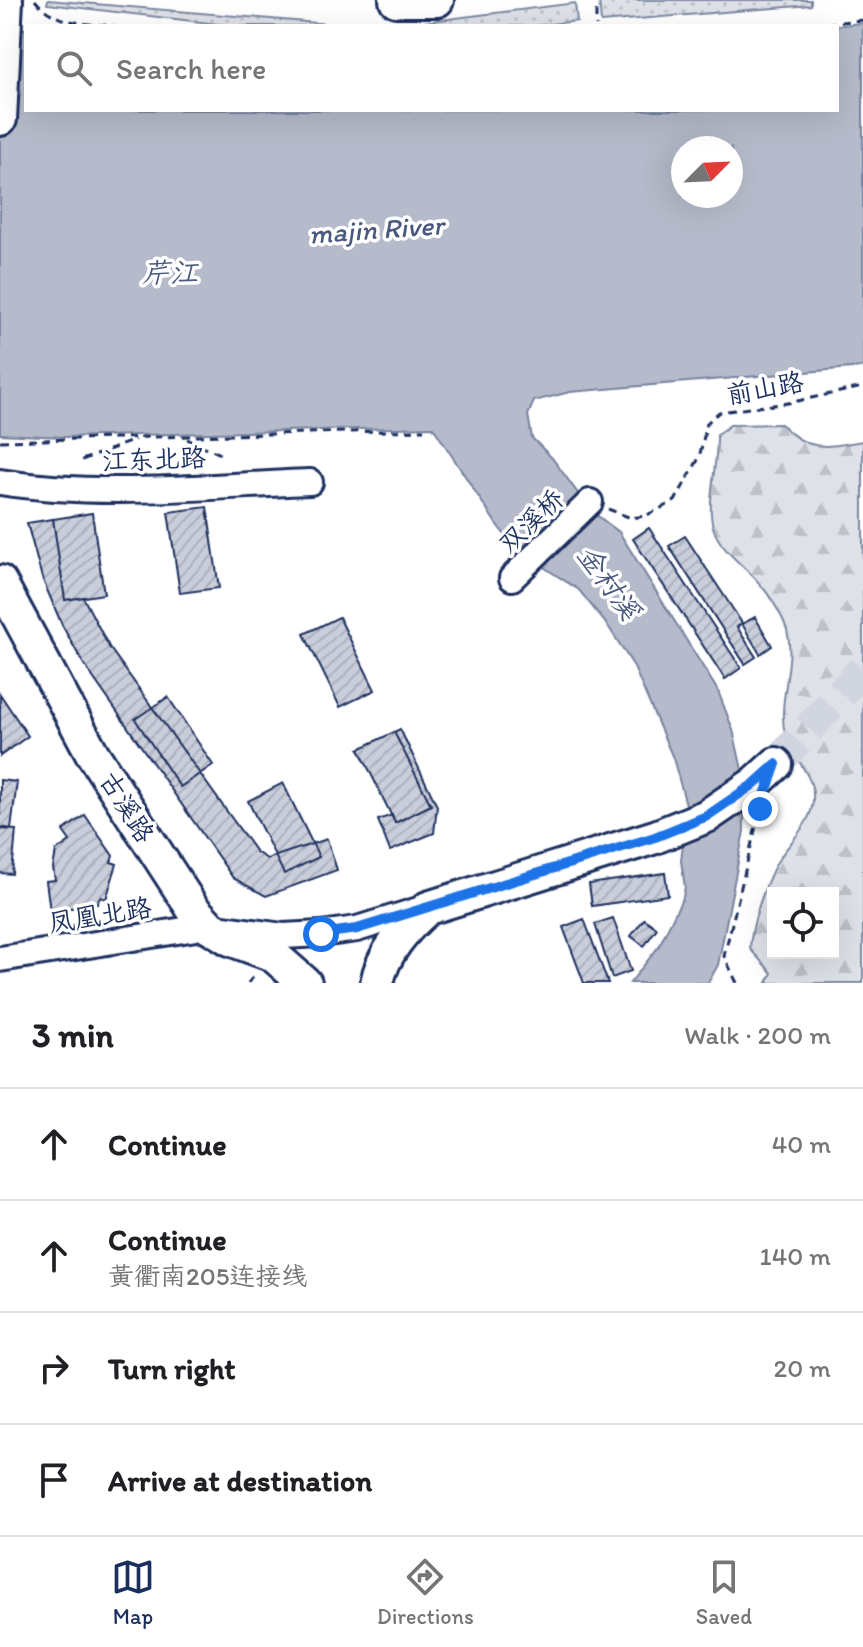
<!DOCTYPE html>
<meta charset="utf-8">
<style>
:root{--surface:#fff;--page:#f6f6f6;--text:#202124;--muted:#757577;--line:#e0e0e0;--accent:#1b2f5e}
body{margin:0;font-family:Itim,"LXGW WenKai TC",sans-serif;background:var(--page);color:var(--text)}
.controls{position:absolute;right:24px;bottom:24px;display:grid;overflow:hidden;border-radius:0px;box-shadow:0 8px 32px #0002}
.controls button{width:72px;height:72px;display:grid;place-items:center;padding:0;border:0;border-bottom:2px solid var(--line);background:var(--surface);color:var(--text);font:40px sans-serif}
.compass{position:absolute;left:671px;top:136px;width:72px;height:72px;border-radius:50%;background:var(--surface);box-shadow:0 8px 32px #0002;rotate:66deg}
.stop{position:absolute;width:24px;height:24px;margin:-18px;border:6px solid #1a73e8;border-radius:50%;background:#fff}
.stop.end{background:#1a73e8;border-color:#fff;box-shadow:0 2px 8px #0008}
.list{margin:0;padding:0;list-style:none}
h2{display:flex;justify-content:space-between;align-items:center;height:104px;margin:0;padding:0 32px;font-size:34px}
h2 small{font-size:26px;font-weight:400;color:var(--muted)}
.list li{display:grid;grid-template-columns:52px 1fr auto;gap:24px;align-items:center;box-sizing:border-box;height:112px;padding:0 32px;border-top:2px solid var(--line)}
.list b{display:block;font-size:30px;white-space:nowrap}
.list p{margin:0;font-size:26px;white-space:nowrap;color:var(--muted)}
.list em{font-size:26px;font-style:normal;color:var(--muted)}
.icon{flex:none;width:44px;height:44px;fill:none;stroke:currentColor;stroke-width:2;stroke-linecap:round;stroke-linejoin:round}
.map{position:relative;flex:none;width:863px;height:983px;overflow:hidden}
.search{position:absolute;background:var(--surface);box-shadow:0 8px 32px #0002;left:24px;right:24px;top:24px;height:88px;display:flex;align-items:center;gap:20px;box-sizing:border-box;padding:0 28px;border-radius:0px;color:var(--muted);font-size:30px}
.sheet{height:552px;background:var(--surface)}
nav{display:flex;justify-content:space-around;align-items:center;box-sizing:border-box;height:112px;border-top:2px solid var(--line);background:var(--surface);font-size:22px;color:var(--muted)}
nav a{display:grid;justify-items:center;gap:4px}
nav .on{color:var(--accent)}
.map>svg:first-child{display:block}
.forest{fill:url(#forest-firs);stroke:#7c88a2;stroke-width:2;fill-rule:evenodd}
.park{fill:url(#park-dots);stroke:#7c88a2;stroke-width:2}
.water{fill:#b5bbca;stroke:#77839f;stroke-width:2;fill-rule:evenodd}
.building{fill:url(#building-hatch);stroke:#1b2f5e;stroke-width:2}
.lines{fill:none;stroke-linecap:round;stroke-linejoin:round}
.major-tunnel{stroke:#d1d5df;stroke-width:32;stroke-dasharray:32 16;stroke-linecap:butt}
.minor-casing{stroke:#1b2f5e;stroke-width:30}
.major-casing{stroke:#1b2f5e;stroke-width:38}
.path{stroke:#1b2f5e;stroke-width:3;stroke-dasharray:8 6;stroke-linecap:butt}
.minor{stroke:#fff;stroke-width:24}
.major{stroke:#fff;stroke-width:32}
.route{stroke:#1a73e8;stroke-width:10}
.labels{text-anchor:middle;stroke-width:7;stroke-linejoin:round;paint-order:stroke}
.street-label{font-size:26px;fill:#1b2f5e;stroke:#fff}
.water-label{font-size:28px;font-style:italic;fill:#49597e;stroke:#fff}
</style>
<div class="map">
<svg width="863" height="983" viewBox="0 0 863 983">
<defs>
<pattern id="forest-firs" width="22" height="20" patternUnits="userSpaceOnUse" patternTransform="scale(2)"><rect width="22" height="20" fill="#dee1e7"/><path d="M5 1l3.5 6h-7zM16 11l3.5 6h-7z" fill="#bec1c9"/></pattern>
<pattern id="park-dots" width="8" height="8" patternUnits="userSpaceOnUse" patternTransform="scale(2)"><rect width="8" height="8" fill="#dee1e7"/><path d="M2 2h.1M6 6h.1" fill="none" stroke="#bec1c9" stroke-width="1.8" stroke-linecap="round"/></pattern>
<pattern id="building-hatch" width="6" height="6" patternUnits="userSpaceOnUse" patternTransform="scale(2)"><rect width="6" height="6" fill="#caceda"/><path d="M-1 1l2-2M0 6l6-6M5 7l2-2" fill="none" stroke="#adb1be"/></pattern>
</defs>
<rect width="100%" height="100%" fill="#fff"/>
<filter id="ink" filterUnits="userSpaceOnUse"><feTurbulence type="fractalNoise" baseFrequency=".0125" numOctaves="2"/><feDisplacementMap in="SourceGraphic" scale="16" xChannelSelector="R" yChannelSelector="G"/><feConvolveMatrix kernelMatrix="1 2 1 2 8 2 1 2 1" color-interpolation-filters="sRGB"/></filter>
<g filter="url(#ink)">
<path class="forest" d="M781 424C808 453 827 447 863 441V983H767L772 973 750 949C751 925 765 883 777 862 791 839 815 822 813 794 812 773 790 754 785 734 777 700 796 664 787 630 783 616 769 594 759 583 744 565 720 551 713 527 706 502 718 463 717 435L730 425ZM773 893H833V953H773Z"/>
<path class="park" d="M48 0 340 25 424 22 575 3 577 21 532 26H235L47 4Z
M599 0H811V5L601 22Z"/>
<path class="water" d="M863 23V367L570 392 534 401 528 415 532 438 552 458 591 511 619 532 718 691 733 730 743 774 744 831 718 965 708 983H630L659 946 683 897 685 887 681 861 687 808 673 758 633 665 608 626 579 590 516 549 497 525 433 427 66 437 0 434V26L26 29V110H837V26H830ZM683 148H731V196H683Z"/>
<path class="building" d="M207 507 219 588 180 593 168 512Z
M92 513 104 594 65 600 53 519Z
M53 519 65 600 83 597 109 647 256 852 267 859 327 839 337 870 266 896 233 878 83 663 62 625 42 578 27 523Z
M649 528 741 668 725 679 633 539Z
M685 536 742 623 737 627 756 657 745 664 669 546Z
M339 617 375 690 340 707 304 634Z
M755 617 772 646 760 654 742 624Z
M0 694 28 736 0 756Z
M168 697 213 765 180 787 135 719Z
M400 729 437 806 434 833 390 851 378 820 392 815 395 823 431 805 394 732Z
M394 732 431 805 395 823 359 749Z
M0 780 17 782 11 829 0 827Z
M283 783 319 857 284 874 248 801Z
M85 815 113 856 111 862 117 864 106 899 100 897 97 904 50 911 46 881 55 880 53 868 56 851 70 841 63 831Z
M0 829 16 830 12 874 0 873Z
M665 873 668 895 592 906 589 884Z
M613 918 631 971 612 978 595 924Z
M584 919 608 983H584L563 927Z
M644 919 657 928 644 946 631 936Z"/>
<g class="lines">
<path class="major-tunnel" d="M776 764 863 669"/>
<defs>
<path id="minor" d="M0 482C102 498 208 486 310 482
M512 578 590 502
M0 959 209 926 283 936 321 934 357 929 425 908"/>
<path id="major" d="M396 0H437
M0 119 6 0
M0 582 92 753 193 909 209 926 230 939 273 955 305 983
M377 983C383 952 405 928 428 908L655 837 707 816 754 784 776 764"/>
</defs>
<use href="#minor" class="minor-casing"/>
<use href="#major" class="major-casing"/>
<path class="path" d="M35 0C55 25 85 23 114 26
M596 11V26
M799 26 863 20
M187 439 223 455
M0 441 424 430
M82 460 135 440
M608 509 631 518 645 516 675 501 699 458 707 423 719 412 788 403 863 387
M248 983 256 974
M737 983 724 956 760 810"/>
<use href="#minor" class="minor"/>
<use href="#major" class="major"/>
</g>
</g>
<g class="lines" filter="url(#ink)">
<path class="route" d="M321 934 357 929 655 837 707 816 754 784 776 764 760 809"/>
</g>
<g class="labels">
<g class="street-label">
<text transform="translate(765 388) rotate(-10)" y="9">前山路</text>
<text transform="translate(154 459) rotate(-2)" y="9">江东北路</text>
<text transform="translate(531 521) rotate(-44)" y="9">双溪桥</text>
<text transform="translate(127 807) rotate(58)" y="9">古溪路</text>
<text transform="translate(100 915) rotate(-9)" y="9">凤凰北路</text>
</g>
<g class="water-label">
<text transform="translate(376 229) rotate(-4)" y="10">majin River</text>
<text x="170" y="282">芹江</text>
<text transform="translate(609 582) rotate(54)" y="10">金村溪</text>
</g>
</g>
</svg>
<div class="controls">
<button><svg class="icon" aria-label="locate" viewBox="0 0 24 24"><circle cx="12" cy="12" r="6"/><path d="M12 2v4M12 18v4M2 12h4M18 12h4"/></svg></button>
</div>
<svg class="compass" viewBox="-18 -18 36 36"><path d="M0-13l5 13h-10z" fill="#e53935"/><path d="M0 13l5-13h-10z" fill="#757577"/></svg>
<div class="stop" style="left:321px;top:934px"></div>
<div class="stop end" style="left:760px;top:809px"></div>
<div class="search"><svg class="icon" aria-label="search" viewBox="0 0 24 24"><circle cx="10" cy="10" r="6"/><path d="M15 15l6 6"/></svg>Search here</div>
</div>
<section class="sheet">
<h2>3 min<small>Walk · 200 m</small></h2>
<ul class="list">
<li><svg class="icon" aria-label="ahead" viewBox="0 0 24 24"><path d="M12 20V5M6 11l6-6 6 6"/></svg><div><b>Continue</b></div><em>40 m</em></li>
<li><svg class="icon" aria-label="ahead" viewBox="0 0 24 24"><path d="M12 20V5M6 11l6-6 6 6"/></svg><div><b>Continue</b><p>黄衢南205连接线</p></div><em>140 m</em></li>
<li><svg class="icon" aria-label="right" viewBox="0 0 24 24"><path d="M7 20v-9h11M14 6l5 5-5 5"/></svg><div><b>Turn right</b></div><em>20 m</em></li>
<li><svg class="icon" aria-label="arrive" viewBox="0 0 24 24"><path d="M6 21V4h12l-3 4 3 4H6"/></svg><div><b>Arrive at destination</b></div></li>
</ul>
</section>
<nav>
<a class="on"><svg class="icon" aria-label="map" viewBox="0 0 24 24"><path d="M3 6l6-2 6 2 6-2v14l-6 2-6-2-6 2zM9 4v14M15 6v14"/></svg>Map</a>
<a><svg class="icon" aria-label="directions" viewBox="0 0 24 24"><path d="M12 3l9 9-9 9-9-9zM9 14v-3h6M13 9l2 2-2 2"/></svg>Directions</a>
<a><svg class="icon" aria-label="saved" viewBox="0 0 24 24"><path d="M7 4h10v16l-5-4-5 4z"/></svg>Saved</a>
</nav>
